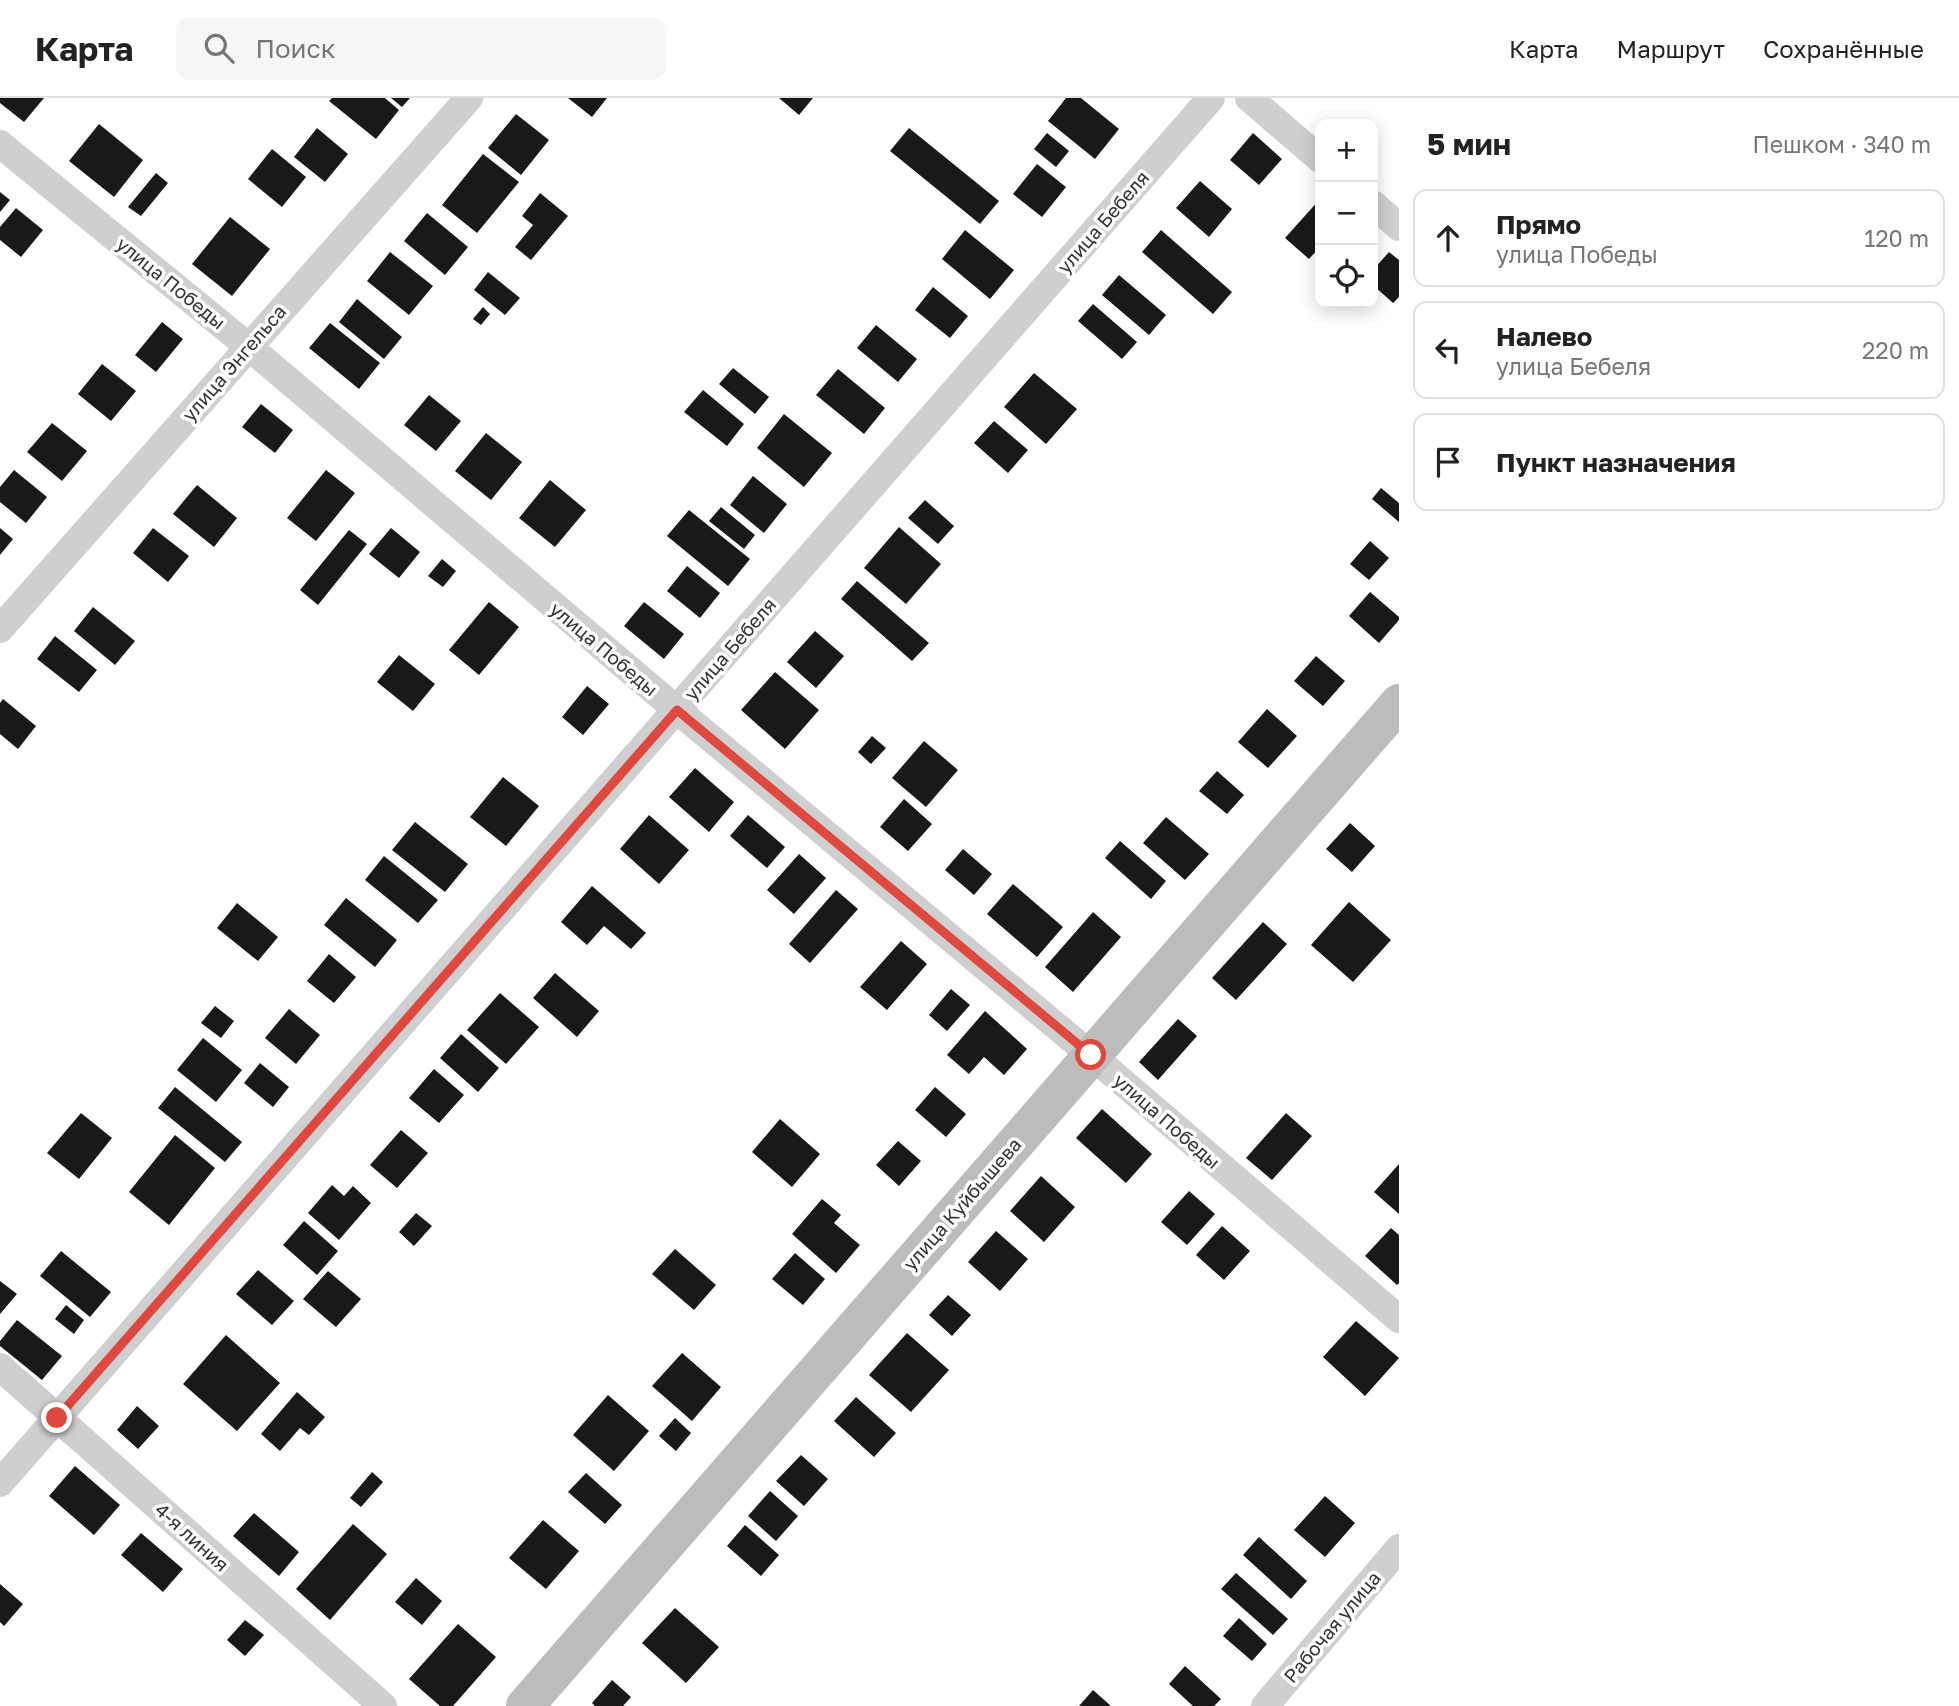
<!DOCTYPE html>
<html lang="ru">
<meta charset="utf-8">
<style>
:root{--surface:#fff;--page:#f6f6f6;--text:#222;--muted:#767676;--line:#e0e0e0}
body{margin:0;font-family:"Golos Text",sans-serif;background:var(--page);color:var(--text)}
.controls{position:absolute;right:21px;top:21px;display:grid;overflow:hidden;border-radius:14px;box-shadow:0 4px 18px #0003}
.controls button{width:63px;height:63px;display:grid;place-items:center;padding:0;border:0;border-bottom:2px solid var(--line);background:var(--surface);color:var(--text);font:35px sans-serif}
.stop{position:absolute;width:21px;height:21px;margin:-16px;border:5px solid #de483e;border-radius:50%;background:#fff}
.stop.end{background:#de483e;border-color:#fff;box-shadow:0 2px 7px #0008}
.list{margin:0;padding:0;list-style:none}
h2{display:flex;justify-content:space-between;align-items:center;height:91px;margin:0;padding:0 28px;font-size:30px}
h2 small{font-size:23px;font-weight:400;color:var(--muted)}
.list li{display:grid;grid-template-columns:46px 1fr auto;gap:21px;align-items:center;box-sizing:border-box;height:98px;margin:0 14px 14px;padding:0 14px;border:2px solid var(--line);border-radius:14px}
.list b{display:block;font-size:26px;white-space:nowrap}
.list p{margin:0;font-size:23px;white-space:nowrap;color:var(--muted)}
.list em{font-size:23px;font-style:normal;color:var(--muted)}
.icon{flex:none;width:38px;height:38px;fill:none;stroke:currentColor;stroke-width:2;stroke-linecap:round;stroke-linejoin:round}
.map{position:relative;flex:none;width:1399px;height:1608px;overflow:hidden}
header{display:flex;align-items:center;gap:42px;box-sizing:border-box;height:98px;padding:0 35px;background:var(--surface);border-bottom:2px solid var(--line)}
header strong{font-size:33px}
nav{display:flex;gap:38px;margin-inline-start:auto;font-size:24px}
.search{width:490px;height:63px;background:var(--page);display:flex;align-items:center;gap:18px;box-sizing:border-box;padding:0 24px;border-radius:14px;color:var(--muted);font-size:26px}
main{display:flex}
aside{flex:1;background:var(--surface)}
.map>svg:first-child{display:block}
.building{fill:#191919}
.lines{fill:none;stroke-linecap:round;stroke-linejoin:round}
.street{stroke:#cfcfcf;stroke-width:28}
.secondary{stroke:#bcbcbc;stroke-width:38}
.route{stroke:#de483e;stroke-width:9}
.labels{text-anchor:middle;stroke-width:7;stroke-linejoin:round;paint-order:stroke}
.street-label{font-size:19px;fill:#323232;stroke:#fff}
</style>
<header>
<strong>Карта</strong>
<div class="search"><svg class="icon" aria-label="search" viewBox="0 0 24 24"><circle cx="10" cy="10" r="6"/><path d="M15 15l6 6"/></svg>Поиск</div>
<nav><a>Карта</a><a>Маршрут</a><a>Сохранённые</a></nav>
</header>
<main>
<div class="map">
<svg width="1399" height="1608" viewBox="0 0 1399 1608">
<rect width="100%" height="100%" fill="#fff"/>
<path class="building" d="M0 0H44L24 24 0 5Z
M332 0H385L399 12 376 41 329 3Z
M391 0H410L402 9Z
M568 0H607L592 19Z
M779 0H813L799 17Z
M1066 0H1081L1119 31 1095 61 1048 23Z
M516 16 549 42 521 77 488 50Z
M99 26 143 62 114 99 69 63Z
M317 30 348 56 325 84 294 59Z
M909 30 999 103 980 126 890 53Z
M1047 35 1069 53 1056 69 1034 51Z
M1253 35 1282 61 1259 87 1230 62Z
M272 51 306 79 282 109 248 81Z
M483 56 519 84 477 135 442 107Z
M1037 66 1066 89 1042 119 1013 96Z
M156 75 168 85 141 118 128 109Z
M1200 83 1232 111 1209 139 1176 110Z
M0 94 10 102 0 114Z
M540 95 568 118 531 162 515 149 533 127 522 118Z
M1320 101V149L1309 161 1285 140Z
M16 110 43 132 21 159 0 142V129Z
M427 115 468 149 445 177 404 143Z
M230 119 270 151 232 198 192 166Z
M965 132 1014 172 990 201 942 161Z
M1161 132 1232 194 1213 216 1142 154Z
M390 154 433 188 409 217 367 183Z
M1389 154 1399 162V199L1393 205 1373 187V172Z
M488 174 520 200 505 217 474 192Z
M1119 177 1166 217 1149 237 1102 197Z
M933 189 968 218 950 240 915 212Z
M357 201 402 239 384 261 339 224Z
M1093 206 1137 244 1122 261 1078 223Z
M483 209 490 216 481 227 473 221Z
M162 224 183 241 156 274 135 257Z
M330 225 380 265 359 291 309 250Z
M876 227 917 261 898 284 857 250Z
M102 266 136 293 111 323 78 296Z
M733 270 769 299 755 316 719 286Z
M838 271 885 310 864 336 816 297Z
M1034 275 1077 311 1046 346 1004 309Z
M703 292 744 326 727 348 684 314Z
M429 297 461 323 436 353 404 327Z
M261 306 293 332 275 355 242 329Z
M784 316 832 355 804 389 757 350Z
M994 323 1028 352 1008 375 974 345Z
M52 325 87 353 62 383 27 354Z
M486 335 522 364 491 402 455 373Z
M14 372 47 399 26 425 0 404V389Z
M326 372 355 395 316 443 287 420Z
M753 378 787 406 764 435 730 407Z
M550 382 586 412 555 449 519 420Z
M197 387 237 420 214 449 173 416Z
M1381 390 1399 405V424L1372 401Z
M925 402 954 428 938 446 908 420Z
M721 409 755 437 744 451 709 423Z
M689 412 750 461 728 488 667 438Z
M899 429 941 466 906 506 864 470Z
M0 430 13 441 0 457Z
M153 430 189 458 168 484 133 455Z
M391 430 420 454 399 480 369 456Z
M349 432 367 446 318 507 300 492Z
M1370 443 1389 460 1369 482 1350 466Z
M442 461 456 473 443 489 428 478Z
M687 468 720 495 700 520 667 493Z
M857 483 929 545 912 563 841 501Z
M1370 494 1399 519V522L1379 545 1349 518Z
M489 504 519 529 479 577 449 552Z
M644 504 684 536 664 561 624 528Z
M93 509 135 543 115 567 74 533Z
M815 533 844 558 816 590 787 564Z
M55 538 97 572 79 594 37 561Z
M399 557 435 586 413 613 377 584Z
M1316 558 1345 583 1323 608 1294 583Z
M775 574 819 612 785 651 741 612Z
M587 588 609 606 583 637 562 619Z
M3 601 36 628 18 651 0 636V605Z
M1267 611 1297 638 1268 670 1238 644Z
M872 638 886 650 871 666 858 654Z
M924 643 958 672 926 709 892 680Z
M695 670 734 704 709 734 669 699Z
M1217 673 1244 697 1227 716 1199 693Z
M503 679 539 708 506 748 470 719Z
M904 701 932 726 908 753 880 729Z
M649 717 689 752 659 786 620 751Z
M748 717 785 749 767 770 730 738Z
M1166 719 1209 756 1185 782 1143 745Z
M415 724 468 766 445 794 392 752Z
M1350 725 1375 748 1352 774 1326 751Z
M1120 743 1166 783 1151 801 1105 760Z
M963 751 992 776 974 797 945 772Z
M799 756 826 780 794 816 767 792Z
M384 758 438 802 418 825 365 782Z
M1013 786 1063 829 1037 859 987 816Z
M592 788 646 835 631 851 604 828 587 847 561 824Z
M836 792 858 811 810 865 789 846Z
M346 800 397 842 375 869 324 827Z
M1349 804 1391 842 1353 884 1311 847Z
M237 805 278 839 258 863 217 830Z
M1093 814 1121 839 1073 894 1045 869Z
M1263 824 1287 846 1236 902 1212 880Z
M901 843 927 866 887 912 860 889Z
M329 856 356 879 334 905 307 883Z
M555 875 599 913 577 939 533 900Z
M951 891 970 907 947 933 929 917Z
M500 895 539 929 506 966 467 932Z
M215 908 234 923 221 940 201 925Z
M289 911 320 937 296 966 265 940Z
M985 913 1027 951 1004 977 984 959 969 976 947 957Z
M1178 921 1197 938 1158 982 1139 964Z
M461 936 499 970 478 994 440 960Z
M203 940 242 972 216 1004 177 972Z
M260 965 289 989 273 1009 244 985Z
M434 971 464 997 439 1025 409 1000Z
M175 989 242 1044 225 1064 158 1010Z
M935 989 966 1016 946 1039 915 1012Z
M1102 1011 1152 1056 1126 1085 1076 1040Z
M81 1015 112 1040 79 1081 47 1055Z
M1286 1015 1312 1038 1272 1082 1246 1060Z
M780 1021 820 1056 792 1089 752 1054Z
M401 1032 428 1055 397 1090 370 1067Z
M175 1037 215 1070 169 1127 129 1094Z
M898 1043 921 1063 899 1088 876 1067Z
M1399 1066V1116L1374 1094Z
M1041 1078 1075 1109 1044 1144 1010 1113Z
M332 1087 344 1098 353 1088 371 1105 339 1142 308 1115Z
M1189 1093 1215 1116 1187 1147 1161 1124Z
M822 1101 841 1117 834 1125 860 1147 836 1175 792 1136Z
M416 1115 432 1128 414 1148 399 1134Z
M304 1123 338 1153 317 1177 283 1147Z
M1222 1128 1250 1153 1224 1182 1196 1157Z
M1391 1130 1399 1137V1185L1397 1187 1365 1158Z
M996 1133 1028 1161 1000 1193 968 1164Z
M675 1151 716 1187 694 1212 652 1176Z
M61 1153 111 1194 90 1219 40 1178Z
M795 1155 825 1181 803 1207 772 1181Z
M258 1172 294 1203 272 1227 236 1196Z
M328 1173 361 1201 336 1229 303 1201Z
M0 1183 17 1196 0 1216Z
M948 1197 971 1217 952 1238 929 1217Z
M66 1207 84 1222 74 1236 55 1221Z
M17 1222 62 1258 42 1282 0 1248V1243Z
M1356 1223 1399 1260 1365 1298 1323 1259Z
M907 1235 949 1272 911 1314 869 1277Z
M226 1237 280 1285 237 1333 183 1286Z
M682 1255 721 1289 692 1323 652 1288Z
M297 1294 325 1319 309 1337 300 1330 280 1353 261 1336Z
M608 1297 649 1333 614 1373 573 1337Z
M856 1299 896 1335 874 1359 834 1323Z
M137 1308 159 1328 138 1351 117 1332Z
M675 1320 691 1335 676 1353 659 1338Z
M801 1357 828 1381 804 1408 776 1383Z
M75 1368 120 1407 94 1437 49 1398Z
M372 1374 383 1384 361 1409 350 1400Z
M586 1375 622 1407 605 1426 568 1394Z
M770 1393 798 1418 776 1443 748 1418Z
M1325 1398 1355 1425 1325 1459 1294 1432Z
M254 1415 299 1454 279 1478 233 1438Z
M543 1422 579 1453 546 1491 509 1460Z
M353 1426 387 1456 330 1522 296 1491Z
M745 1427 779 1457 761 1478 727 1448Z
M141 1435 183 1471 163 1494 121 1457Z
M1259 1439 1307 1483 1291 1501 1243 1457Z
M1236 1475 1288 1521 1273 1537 1221 1491Z
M416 1480 442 1503 422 1527 395 1504Z
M0 1486 23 1506 4 1528 0 1524Z
M675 1510 719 1549 686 1585 642 1545Z
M1239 1520 1267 1546 1252 1563 1223 1538Z
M245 1522 264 1537 245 1558 227 1542Z
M458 1526 496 1559 453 1608H440L409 1581Z
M1185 1568 1221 1601 1214 1608H1193L1169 1586Z
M612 1582 631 1599 623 1608H595L592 1605Z
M1093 1592 1111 1608H1079Z"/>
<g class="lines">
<path class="street" d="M1249 0 1320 61
M0 46 249 249 677 612 1091 957 1399 1221
M1373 106 1399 129
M0 531 469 0
M0 1269 383 1608
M0 1385 1211 0
M1265 1608 1399 1450"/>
<path class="secondary" d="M525 1608 1399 605"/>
</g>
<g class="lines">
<path class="route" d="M57 1320 677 612 1091 957"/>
</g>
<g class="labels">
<g class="street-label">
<text transform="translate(1103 124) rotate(-49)" y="7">улица Бебеля</text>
<text transform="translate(171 185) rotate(39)" y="7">улица Победы</text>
<text transform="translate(234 265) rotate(-49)" y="7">улица Энгельса</text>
<text transform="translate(604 551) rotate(40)" y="7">улица Победы</text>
<text transform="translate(730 551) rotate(-49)" y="7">улица Бебеля</text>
<text transform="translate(1167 1023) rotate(41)" y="7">улица Победы</text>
<text transform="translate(962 1106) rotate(-49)" y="7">улица Куйбышева</text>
<text transform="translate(192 1439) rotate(42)" y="7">4-я линия</text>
<text transform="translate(1332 1529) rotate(-50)" y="7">Рабочая улица</text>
</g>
</g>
</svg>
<div class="controls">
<button>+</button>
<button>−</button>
<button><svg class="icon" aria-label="locate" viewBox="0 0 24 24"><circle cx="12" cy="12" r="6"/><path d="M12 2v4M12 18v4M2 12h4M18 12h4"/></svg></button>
</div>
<div class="stop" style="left:1091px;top:957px"></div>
<div class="stop end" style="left:57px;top:1320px"></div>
</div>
<aside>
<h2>5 мин<small>Пешком · 340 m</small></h2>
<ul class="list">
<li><svg class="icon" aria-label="ahead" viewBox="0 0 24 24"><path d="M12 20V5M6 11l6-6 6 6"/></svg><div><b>Прямо</b><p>улица Победы</p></div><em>120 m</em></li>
<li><svg class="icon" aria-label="left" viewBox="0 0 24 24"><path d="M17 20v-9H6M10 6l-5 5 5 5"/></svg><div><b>Налево</b><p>улица Бебеля</p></div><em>220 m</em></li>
<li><svg class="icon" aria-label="arrive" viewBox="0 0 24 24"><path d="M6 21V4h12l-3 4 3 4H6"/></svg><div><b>Пункт назначения</b></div></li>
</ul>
</aside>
</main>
